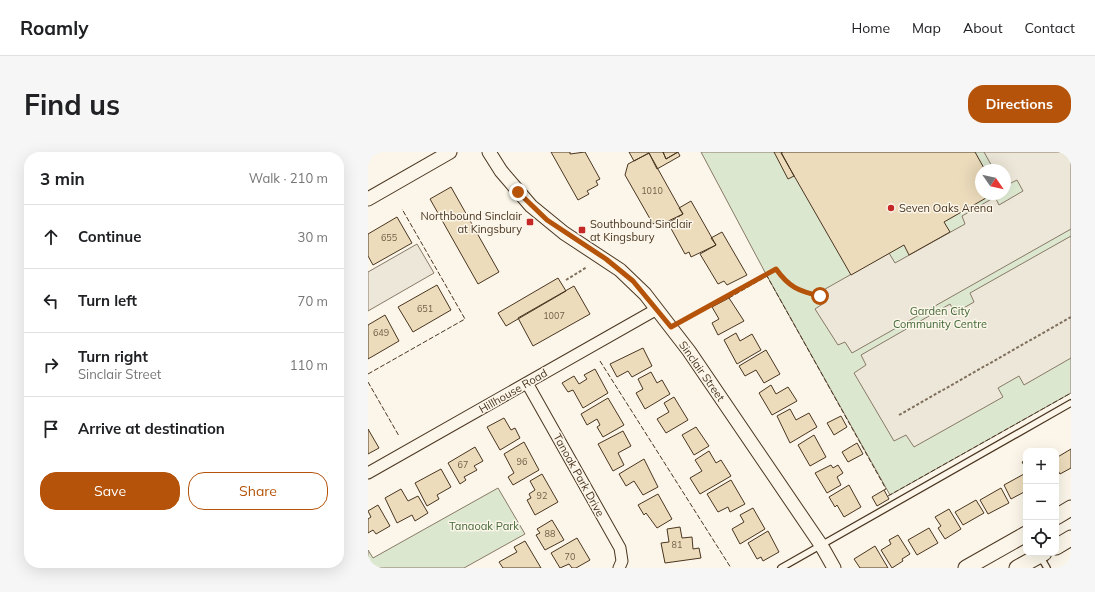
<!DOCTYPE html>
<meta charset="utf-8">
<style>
:root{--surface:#fff;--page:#f6f6f6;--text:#202124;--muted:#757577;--line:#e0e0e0;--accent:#b45309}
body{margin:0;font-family:Mulish,sans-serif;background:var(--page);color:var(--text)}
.controls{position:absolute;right:12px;bottom:12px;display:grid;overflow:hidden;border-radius:8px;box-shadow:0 4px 16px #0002}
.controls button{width:36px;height:36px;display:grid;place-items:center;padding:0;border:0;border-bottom:1px solid var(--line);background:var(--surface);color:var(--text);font:20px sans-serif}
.compass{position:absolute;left:607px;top:12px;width:36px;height:36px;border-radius:50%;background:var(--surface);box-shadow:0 4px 16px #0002;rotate:124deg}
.stop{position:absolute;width:12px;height:12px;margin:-9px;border:3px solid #b45309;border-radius:50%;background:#fff}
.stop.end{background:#b45309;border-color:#fff;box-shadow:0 1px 4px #0008}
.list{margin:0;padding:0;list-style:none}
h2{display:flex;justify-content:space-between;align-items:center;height:52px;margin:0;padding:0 16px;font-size:17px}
h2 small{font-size:13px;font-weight:400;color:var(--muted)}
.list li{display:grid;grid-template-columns:26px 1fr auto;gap:12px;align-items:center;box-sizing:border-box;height:64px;padding:0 16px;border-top:1px solid var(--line)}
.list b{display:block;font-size:15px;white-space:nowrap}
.list p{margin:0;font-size:13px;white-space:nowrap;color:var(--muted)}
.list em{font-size:13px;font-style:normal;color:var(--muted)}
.actions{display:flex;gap:8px;padding:12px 16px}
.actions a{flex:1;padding:9px 0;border:1px solid var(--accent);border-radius:16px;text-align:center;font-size:14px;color:var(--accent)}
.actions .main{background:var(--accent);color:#fff}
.icon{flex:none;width:22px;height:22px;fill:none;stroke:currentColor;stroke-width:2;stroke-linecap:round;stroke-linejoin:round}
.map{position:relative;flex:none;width:703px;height:416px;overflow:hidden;border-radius:16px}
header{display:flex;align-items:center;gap:24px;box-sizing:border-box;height:56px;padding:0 20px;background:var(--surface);border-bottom:1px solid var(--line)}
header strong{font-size:19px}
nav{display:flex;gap:22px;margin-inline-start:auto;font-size:14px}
.intro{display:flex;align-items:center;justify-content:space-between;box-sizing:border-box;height:96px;padding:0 24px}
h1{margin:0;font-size:28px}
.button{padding:10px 18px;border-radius:16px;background:var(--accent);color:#fff;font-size:14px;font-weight:700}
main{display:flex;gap:24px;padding:0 24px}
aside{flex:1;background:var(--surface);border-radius:16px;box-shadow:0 4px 16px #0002}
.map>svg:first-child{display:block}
.green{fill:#dce7d0;stroke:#887966;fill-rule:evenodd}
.parking{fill:#ede7d9;stroke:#887966}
.building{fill:#ecdcbc;stroke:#4a3520}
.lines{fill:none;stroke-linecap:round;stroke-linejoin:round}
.service-casing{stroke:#4a3520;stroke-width:8}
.minor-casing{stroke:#4a3520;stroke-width:13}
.tertiary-casing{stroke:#4a3520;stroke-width:15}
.secondary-casing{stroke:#4a3520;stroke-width:17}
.path{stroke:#7f6f5c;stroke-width:2;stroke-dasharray:3 2;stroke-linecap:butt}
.service{stroke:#fbf6e9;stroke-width:5.5}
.minor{stroke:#fbf6e9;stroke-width:11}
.tertiary{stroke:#fbf6e9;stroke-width:13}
.secondary{stroke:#fbf6e9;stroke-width:15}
.fence{stroke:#4a3520;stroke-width:1;stroke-dasharray:5 2;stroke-linecap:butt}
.route{stroke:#b45309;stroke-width:5}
.poi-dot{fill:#c62828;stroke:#fbf6e9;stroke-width:1.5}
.labels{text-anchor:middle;stroke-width:3;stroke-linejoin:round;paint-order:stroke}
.number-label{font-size:9px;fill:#725f47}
.poi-label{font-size:11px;fill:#4a3520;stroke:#fbf6e9;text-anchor:start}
.park-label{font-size:11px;fill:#436837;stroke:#fbf6e9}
.street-label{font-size:11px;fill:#4a3520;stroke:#fbf6e9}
</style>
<header>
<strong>Roamly</strong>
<nav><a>Home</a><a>Map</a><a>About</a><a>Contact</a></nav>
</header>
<div class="intro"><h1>Find us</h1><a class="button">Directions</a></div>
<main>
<aside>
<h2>3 min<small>Walk · 210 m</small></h2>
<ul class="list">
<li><svg class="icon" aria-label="ahead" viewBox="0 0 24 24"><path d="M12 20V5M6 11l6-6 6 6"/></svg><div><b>Continue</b></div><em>30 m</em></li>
<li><svg class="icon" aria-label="left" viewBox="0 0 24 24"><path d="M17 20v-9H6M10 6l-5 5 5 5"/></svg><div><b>Turn left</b></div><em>70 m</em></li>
<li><svg class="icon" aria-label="right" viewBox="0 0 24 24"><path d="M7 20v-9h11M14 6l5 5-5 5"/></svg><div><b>Turn right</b><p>Sinclair Street</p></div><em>110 m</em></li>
<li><svg class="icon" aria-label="arrive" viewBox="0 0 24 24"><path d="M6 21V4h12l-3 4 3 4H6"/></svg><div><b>Arrive at destination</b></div></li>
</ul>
<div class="actions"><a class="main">Save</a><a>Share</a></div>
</aside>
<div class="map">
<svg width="703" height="416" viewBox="0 0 703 416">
<rect width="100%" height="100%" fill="#fbf6e9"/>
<path class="green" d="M333 0H703V241L522 343 399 124ZM613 18H637V42H613Z
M130 336 157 382 96 416H0V398L5 406Z"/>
<path class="parking" d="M616 0H703V77L484 201 477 190 470 193 447 157 456 151 450 141 521 101 527 111 597 72 594 64 627 45 631 53 655 39 649 28 637 34V18H626Z
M703 84V206L656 233 651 224 630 236 635 245 546 295 538 283 526 289 486 221 498 213 493 203 582 152 587 161 606 150 602 141Z
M49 92 66 121 0 159V120Z"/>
<path class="building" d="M183 0H202V2L217 0 232 27 228 29 230 33 219 39 221 42 210 48Z
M261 0H295L298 7 310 0 312 4 289 17 281 1 266 9Z
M295 0H310L298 7Z
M406 0H413L426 24 420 27Z
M415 0H607L617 18H613V42H625L576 70 582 80 541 103 536 93 483 123 413 1Z
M281 1 315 62 292 73 289 69 285 72 257 23 260 12Z
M83 35 131 120 110 132 62 47Z
M323 49 348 93 323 105 321 100 317 102 300 71 315 62 311 56Z
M29 65 44 91 5 113 0 104V82Z
M354 80 379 123 359 133 356 129 350 132 332 102 348 93 343 86Z
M190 126 198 139 138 174 130 161Z
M69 133 83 158 45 180 30 155Z
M206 134 222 162 165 194 150 166Z
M361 146 376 169 350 183 344 171 351 167 344 155Z
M17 163 31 189 0 207V173Z
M368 181 372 189 384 182 393 198 369 212 356 188Z
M275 196 284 214 264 225 260 219 249 225 242 212Z
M398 198 412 222 396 231 388 218 377 224 371 214Z
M227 217 240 241 215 256 205 238 200 240 194 231 206 224 211 232 219 227 216 223Z
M283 220 289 231 294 228 302 242 277 257 268 241 275 237 270 227Z
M403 233 408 242 420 235 429 249 404 263 391 241Z
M306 245 320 268 298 281 289 267 301 260 296 251Z
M240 246 256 273 235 285 229 275 232 273 229 267 219 273 213 262Z
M422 257 428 268 441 261 449 275 422 291 409 264Z
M473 264 479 275 466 283 459 271Z
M136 266 143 278 147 276 152 286 132 298 119 275Z
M328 275 341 294 326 303 314 283Z
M0 277 11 296 0 302Z
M255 279 263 294 250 301 256 313 245 319 230 292Z
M446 283 458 305 442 314 430 293Z
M156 290 171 318 145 333 140 325 146 321 136 302Z
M489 291 495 302 480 310 474 300Z
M107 295 115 309 106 314 109 318 96 325 98 328 92 332 80 311Z
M703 297V316L692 322 688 315V306Z
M341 299 348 311 353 308 363 324 332 342 322 326 334 319 327 308Z
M276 307 290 335 275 343 266 329 258 334 251 322Z
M658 308V317L654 310Z
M463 313 465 316 470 313 475 321 469 325 473 333 459 341 447 321Z
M73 317 83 335 69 343 71 347 59 354 47 331Z
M174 322 190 350 167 363 159 348 163 346 161 342 167 338 162 329Z
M656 322 658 339 643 347 636 333Z
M363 328 377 352 362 360 360 355 350 360 339 342Z
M481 333 493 355 476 365 469 353 467 355 461 345Z
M633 336 641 351 620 362 612 348Z
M33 337 40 349 50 344 60 361 47 369 44 363 29 371 17 346Z
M516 338 521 347 509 354 504 345Z
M290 342 304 367 289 376 278 361 276 363 270 353Z
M608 348 616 361 595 373 587 360Z
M10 353 22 374 8 382 5 378 0 381V367L3 365 0 359Z
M385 356 397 377 372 392 364 377 376 370 372 363Z
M581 357 593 377 577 387 570 376 573 374 567 365Z
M184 368 196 388 177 398 168 383 172 381 169 377Z
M312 375 314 386 324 385 325 397 331 396 333 406 297 411 293 391 301 390 299 377Z
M561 376 570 391 549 403 540 388Z
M400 379 411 400 395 409 393 405 389 407 380 391Z
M530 383 542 402 534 407 535 409 524 416 513 398 523 392 521 388Z
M209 386 222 408 208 416H204L201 412 192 416 183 401Z
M157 389 173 416H135L131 410 149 400 146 395Z
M507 394 520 416H492L486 407Z"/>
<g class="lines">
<defs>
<path id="service" d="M672 404 679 416
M413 416 703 251"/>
<path id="minor" d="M159 231 252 396 254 409 251 416
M0 321 289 157"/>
<path id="tertiary" d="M121 0 133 19 163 54 196 81 252 118 277 142 321 199 453 393 466 416
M0 47 82 0"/>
<path id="secondary" d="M688 365 703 356
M688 395 703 386
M598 416 658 382
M649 416 676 401"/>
</defs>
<use href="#service" class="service-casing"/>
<use href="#minor" class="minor-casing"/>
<use href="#tertiary" class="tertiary-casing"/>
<use href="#secondary" class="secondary-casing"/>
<path class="path" d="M198 128 219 115
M313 169 408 117C421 134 431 140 452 144
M531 263 703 165"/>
<use href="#service" class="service"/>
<use href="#minor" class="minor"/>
<use href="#tertiary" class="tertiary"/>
<use href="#secondary" class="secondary"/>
<path class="fence" d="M361 146 399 124 518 337 516 338
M232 209 363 416
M0 222 97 167 34 57
M0 230 31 284
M520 344 703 241"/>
</g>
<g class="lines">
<path class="route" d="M150 40 179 68 238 107 265 129 303 175 408 117C421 135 430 139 452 144"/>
</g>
<g class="poi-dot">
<circle cx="523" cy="56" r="4"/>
<rect x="158" y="66" width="8" height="8" rx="2"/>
<rect x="210" y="74" width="8" height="8" rx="2"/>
</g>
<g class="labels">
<g class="number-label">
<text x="284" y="42">1010</text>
<text x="21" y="89">655</text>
<text x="57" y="160">651</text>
<text x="186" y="167">1007</text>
<text x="13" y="184">649</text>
<text x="154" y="313">96</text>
<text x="95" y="316">67</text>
<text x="174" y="347">92</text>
<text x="182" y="385">88</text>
<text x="309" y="396">81</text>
<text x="202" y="408">70</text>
</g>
<g class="poi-label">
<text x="531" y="60">Seven Oaks Arena</text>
<text x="154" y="68" text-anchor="end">Northbound Sinclair<tspan x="154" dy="13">at Kingsbury</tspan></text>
<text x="222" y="76">Southbound Sinclair<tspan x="222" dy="13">at Kingsbury</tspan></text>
</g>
<g class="park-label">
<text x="572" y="163">Garden City<tspan x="572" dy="13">Community Centre</tspan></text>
<text x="116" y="378">Tanaoak Park</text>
</g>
<g class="street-label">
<text transform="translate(334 219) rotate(55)" y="4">Sinclair Street</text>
<text transform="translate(145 239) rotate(-30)" y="4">Hillhouse Road</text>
<text transform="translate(211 323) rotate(61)" y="4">Tanoak Park Drive</text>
</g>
</g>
</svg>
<div class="controls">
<button>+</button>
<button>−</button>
<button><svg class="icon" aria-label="locate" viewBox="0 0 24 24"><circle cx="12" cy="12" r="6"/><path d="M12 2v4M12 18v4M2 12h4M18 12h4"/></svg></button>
</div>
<svg class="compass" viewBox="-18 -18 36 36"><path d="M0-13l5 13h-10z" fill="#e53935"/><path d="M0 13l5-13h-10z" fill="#757577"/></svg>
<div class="stop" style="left:452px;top:144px"></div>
<div class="stop end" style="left:150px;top:40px"></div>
</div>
</main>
